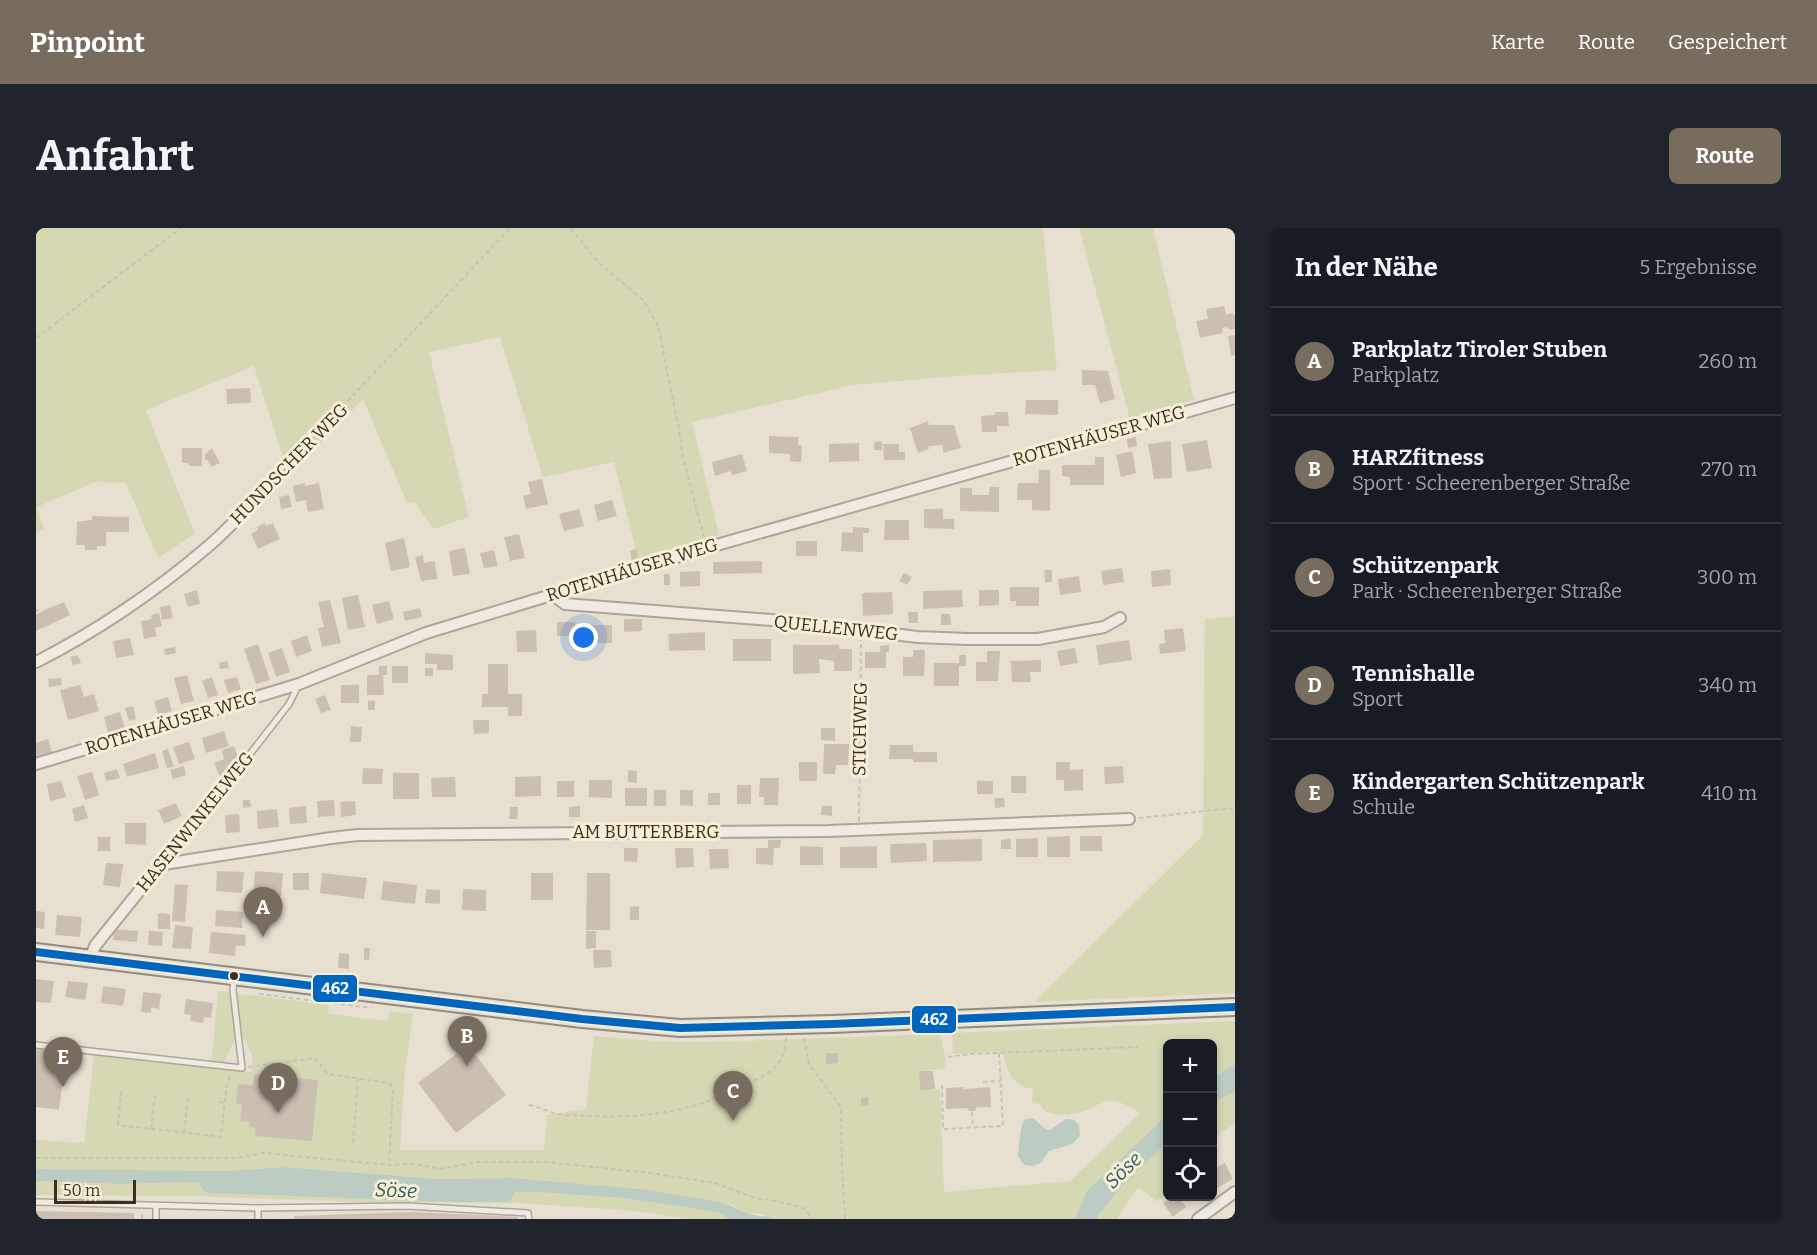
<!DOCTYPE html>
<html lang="de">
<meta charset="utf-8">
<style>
:root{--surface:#171b24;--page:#20242c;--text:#f1f3f6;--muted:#9ea1a6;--line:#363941;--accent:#786c5e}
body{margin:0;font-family:Bitter,serif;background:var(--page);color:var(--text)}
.controls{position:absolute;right:18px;bottom:18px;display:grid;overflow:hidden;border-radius:9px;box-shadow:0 3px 9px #0003}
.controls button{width:54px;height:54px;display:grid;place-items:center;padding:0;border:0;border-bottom:2px solid var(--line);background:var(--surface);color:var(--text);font:30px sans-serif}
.scale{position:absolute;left:18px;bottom:15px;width:82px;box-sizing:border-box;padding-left:6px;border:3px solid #3d2e20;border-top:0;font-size:16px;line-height:21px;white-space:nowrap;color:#3d2e20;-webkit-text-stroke:4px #f7eed8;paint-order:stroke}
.you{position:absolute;left:548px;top:410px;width:21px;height:21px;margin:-15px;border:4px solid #fff;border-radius:50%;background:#1a73e8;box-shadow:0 0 0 9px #1a73e833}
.badge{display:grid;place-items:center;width:39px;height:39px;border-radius:50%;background:var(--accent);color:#fff;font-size:20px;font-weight:700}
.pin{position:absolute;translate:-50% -50px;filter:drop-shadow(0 2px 3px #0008)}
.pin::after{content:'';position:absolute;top:32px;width:21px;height:18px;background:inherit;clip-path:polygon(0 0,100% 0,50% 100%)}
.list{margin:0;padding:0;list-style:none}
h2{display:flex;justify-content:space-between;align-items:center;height:78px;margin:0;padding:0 24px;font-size:26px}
h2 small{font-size:20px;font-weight:400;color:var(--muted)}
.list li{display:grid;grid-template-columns:39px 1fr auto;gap:18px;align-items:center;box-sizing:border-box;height:108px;padding:0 24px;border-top:2px solid var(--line)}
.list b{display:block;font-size:22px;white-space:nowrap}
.list p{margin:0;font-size:20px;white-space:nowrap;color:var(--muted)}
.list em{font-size:20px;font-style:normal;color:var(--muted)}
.icon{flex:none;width:33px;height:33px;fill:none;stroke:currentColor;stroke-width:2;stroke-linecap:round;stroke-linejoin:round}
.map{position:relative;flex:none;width:1199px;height:991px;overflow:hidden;border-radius:9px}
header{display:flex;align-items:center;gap:36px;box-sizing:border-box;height:84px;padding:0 30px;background:var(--accent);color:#fff}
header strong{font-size:28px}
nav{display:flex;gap:33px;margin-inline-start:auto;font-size:21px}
.intro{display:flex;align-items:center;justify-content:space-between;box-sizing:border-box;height:144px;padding:0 36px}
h1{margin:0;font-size:42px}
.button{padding:15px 27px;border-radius:9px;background:var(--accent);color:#fff;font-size:21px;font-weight:700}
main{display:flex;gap:36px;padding:0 36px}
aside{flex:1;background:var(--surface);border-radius:9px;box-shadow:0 3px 9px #0003}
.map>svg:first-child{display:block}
.green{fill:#d6d7b3}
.water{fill:#bcccc2}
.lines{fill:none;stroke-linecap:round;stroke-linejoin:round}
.river{stroke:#bcccc2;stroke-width:20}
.building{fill:#cbbfb2}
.service-casing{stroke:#ada599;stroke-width:8}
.minor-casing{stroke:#ada599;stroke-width:14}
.primary-casing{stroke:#928b80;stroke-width:20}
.path{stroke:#c8c2b9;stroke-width:2;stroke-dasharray:4.5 3;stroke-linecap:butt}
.service{stroke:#efebe3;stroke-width:5}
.minor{stroke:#efebe3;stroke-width:10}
.primary{stroke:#e6e1d4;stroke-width:16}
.bus-1-casing{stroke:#f7eed8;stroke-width:12}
.bus-1{stroke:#0065bd;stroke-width:8}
.bus-dot{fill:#3d2e20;stroke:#f7eed8;stroke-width:2}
.labels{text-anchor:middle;stroke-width:6;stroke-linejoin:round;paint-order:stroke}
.street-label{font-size:18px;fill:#3d2e20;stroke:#f7eed8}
.water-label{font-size:20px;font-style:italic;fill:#2f5d5a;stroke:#f7eed8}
.line-badge{stroke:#f7eed8;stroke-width:2}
.badge-label{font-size:16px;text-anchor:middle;font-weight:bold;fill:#fff}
</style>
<header>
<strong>Pinpoint</strong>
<nav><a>Karte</a><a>Route</a><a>Gespeichert</a></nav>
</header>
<div class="intro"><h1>Anfahrt</h1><a class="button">Route</a></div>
<main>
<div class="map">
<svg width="1199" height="991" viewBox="0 0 1199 991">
<rect width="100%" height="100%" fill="#e7e0d1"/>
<path class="green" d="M0 0H1007L1021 142 921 148 817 157 656 194 683 307 602 331 578 234 507 249 464 109 393 124 433 289 397 301 379 274 371 275 327 171 275 225 247 229 218 138 110 182 159 306 122 330 90 255 59 254 1 279 8 301 0 305Z
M1043 0H1117L1158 172 1094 191Z
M1199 388V765L998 774 1167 607 1169 391Z
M182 763 293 777 292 786 352 793 353 783 377 786 368 852 364 922H508L511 887 550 881 558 808 631 814H679L904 806 910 834 908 841 883 844 884 862 904 861 908 964 1034 953 1104 885C1096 880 1084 872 1073 873 1065 874 1059 879 1051 882 1039 887 1008 891 1004 876L996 875 997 861C974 857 973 844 966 823L917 826 916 805 1199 793V836L1177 850 1176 816H1132L1131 901 1042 991H739L726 986 711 985 699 978 685 974 604 961 477 950 403 951 247 939 191 943 0 941V912L48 915 58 827 215 844C220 831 214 821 207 810L199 811 188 834 176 832Z
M1199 846V896L1177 909V864Z
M1131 911V967L1120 973 1102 959 1081 991H1059L1092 951Z
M0 953 86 956 158 954 426 964H501L587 970 662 981 684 985 693 991H652L598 983 483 975 333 974 154 968 0 967Z"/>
<path class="water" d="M1199 836V846L1177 864V850Z
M994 890C1003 891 1004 901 1014 902L1030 891 1038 892 1043 897 1044 908 1036 916 1013 923 1005 935 997 938 988 937 982 928C983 919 984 898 988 892Z
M1131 901V911L1092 951 1059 991H1042Z
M247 939 403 951 477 950 604 961 685 974C695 977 704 983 714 986 723 989 730 987 739 991H693L684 985 662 981 587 970 501 964H426L158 954 86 956 0 953V941L191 943Z"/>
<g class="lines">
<path class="river" d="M1176 864 1199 852
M174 955 419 964H468
M1050 991 1059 969 1132 900"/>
</g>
<path class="building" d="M1188 78 1190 87 1196 85 1199 87V101L1195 102 1190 99 1186 100 1187 105 1164 110 1160 93 1172 91 1170 81Z
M1199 107V127L1195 128 1192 108Z
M1046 142 1072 143 1079 171 1064 175 1059 157H1046Z
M214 160 215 175 191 176 190 161Z
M990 172H1022V187L989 186Z
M959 184H972L973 198H961V204H946L945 188 959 187Z
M892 193 893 197H918L925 220 907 225V217L892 218 893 221 882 225 874 200Z
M733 208 762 209V217H766L765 234 754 233V226L733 225Z
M1100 209 1101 218 1092 220 1091 211Z
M1171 212 1176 240 1151 244 1146 216Z
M846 213V222H838V214Z
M1135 213 1136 250 1118 251 1112 216Z
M823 215V233L793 234V216Z
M847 216H863V224H869V232H848Z
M146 220H166V238H153L152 235H146Z
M176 220 184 235 175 239 171 232H169V226Z
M1096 223 1100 245 1085 249 1080 227Z
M706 226 711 243 696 247 695 243 679 248 676 234Z
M1059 229H1068V257H1034V249L1026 248V237H1059Z
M1003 242H1014V283L996 282V272H981L982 255H1002Z
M506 251 512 276 490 281 487 268 495 266 492 254Z
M269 255V258L283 255 288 281 272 284 270 272 260 274 257 258Z
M954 259H963V284L924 283V260H936V267H953Z
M253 267 256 279 245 281 243 269Z
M576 272 581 288 562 293 558 277Z
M543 281 548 298 528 303 523 286Z
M888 281H907V291H918V301L888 300Z
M56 288 93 289V304H70V318H61V322H49V317H40L41 294 56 292Z
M849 292H873V312H848Z
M229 295 230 298 237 295 244 311 222 321 215 306 222 302 221 299Z
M817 299 833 300V305H827V324L805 323 806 304 817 305Z
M483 306 489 330 474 333 468 309Z
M368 310 374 339 355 343 349 315Z
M760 313H781V328H760Z
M429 320 434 346 417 348 413 323Z
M600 321 602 331 596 333 594 323Z
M458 322 462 338 448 340 444 325Z
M387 327 388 335 399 333 401 351 385 353 379 329Z
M726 333V345L677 346V334Z
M1086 340 1088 354 1067 357 1065 343Z
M1134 341 1135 357 1116 359 1115 343Z
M1008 342H1016V354H1009Z
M664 343V358L644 359V344Z
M868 345 876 349 871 357 863 353Z
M628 346H634V357H628Z
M1043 348 1045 364 1024 367 1022 351Z
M974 359H1003V378H980V373H974Z
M161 362 164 376 152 379 148 366Z
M926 362 927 379 887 381V363Z
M943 362H963V377L943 378Z
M856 364 857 386 827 388 826 365Z
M322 367 329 399 312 402 306 370Z
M294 372 305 415 286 419 282 400 288 399 282 374Z
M353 373 358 391 341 396 336 377Z
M28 374 34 387 0 403V386Z
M134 377 137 390 126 392 124 379Z
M384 380 386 389 369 393 367 384Z
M872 384H882V395H873Z
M123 385 126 398 119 400 121 408 108 411 105 393 116 391 115 387Z
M905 386H914L915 397H905Z
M588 391H606V403L588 404Z
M521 394H539V408H521Z
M555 397H576V415H555Z
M1147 400 1150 423 1124 426 1123 416 1129 415 1128 402Z
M500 402 501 424H481L480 403Z
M669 404V422L633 423 632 406Z
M271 407 276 423 260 429 255 413Z
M94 410 98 427 80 430 77 413Z
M697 411H735V433H697Z
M1093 412 1096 432 1063 437 1060 417Z
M222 416 234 452 220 456 208 421Z
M757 417H803V421H816V443H798V433L783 431 784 445 757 446Z
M853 417V424H850V440H829V424H844V418Z
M139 419 140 425 129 427 128 421Z
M246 420 254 444 240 449 232 425Z
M1039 420 1042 435 1024 438 1021 423Z
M877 422H889L888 448H867V429H877Z
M951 423H964L962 453H940V434H951Z
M389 425 417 427V442H401V436H389Z
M42 427 45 435 37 437 34 429Z
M923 427H930V438H923V458H898V435H923Z
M1005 432V444H994L995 454H976L975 433Z
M191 433 193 440 184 441 183 435Z
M452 436H472V466H486V488H472V479H446V466H452Z
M343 438H351V447H347L348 467H331V447H343Z
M356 438H372V455H356Z
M389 440H397V448H389Z
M151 447 158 473 145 476 138 450Z
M176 449 182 467 172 470 166 453Z
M201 449 205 461 192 465 188 452Z
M25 450 26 457 13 459 12 451Z
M44 457 48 469 58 466 63 483 32 492 24 462Z
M305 457H323V475H305Z
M289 467 295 482 285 485 279 471Z
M132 469 136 483 122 487 118 473Z
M332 473H339V482H332Z
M97 478 100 491 93 493 89 480Z
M84 484 89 500 72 505 68 489Z
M437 492H453V505L438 506Z
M315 498 326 499 325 514H314Z
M785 500H799V513L785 512Z
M188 503 193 518 170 525 166 510Z
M12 511 16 524 0 530V515Z
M153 514 159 531 143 536 137 519Z
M788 516H813L812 537H800L799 546H787Z
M854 517H877V524H901V534H877V531H853Z
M198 518 202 528 184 549 178 535 188 531 186 522Z
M132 521 138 538 131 541 126 523Z
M119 525 123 540 91 549 87 536Z
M763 534H781V553H763Z
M1020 534H1034V542L1047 541V562L1028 563V552H1020Z
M148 538 150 547 137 551 134 542Z
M1087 538 1088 555 1069 556 1068 539Z
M327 540 347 541 346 556H326Z
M81 541 84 550 70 553 68 545Z
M592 542 601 543V555L592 554Z
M56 544 63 567 49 572 41 548Z
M357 545H383V571H357Z
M505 548V568L479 569V549Z
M975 548H990V565H975Z
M419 549 420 569H396L395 550Z
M724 550H743L742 577H728V569H723Z
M553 552H576V570L553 569Z
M25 553 30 569 14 573 11 556Z
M521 553H538V569H521Z
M941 553H957V566H941Z
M701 557H715V576H701Z
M589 560H611V578H589Z
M618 562H630V578H618Z
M644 562H657V578L644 577Z
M672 565H684V577H672Z
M958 570H968L969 579 959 580Z
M207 572H214L215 579 207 580Z
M298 572 299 588 282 589 281 573Z
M319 573 320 587 305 589 304 574Z
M140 575 146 588 128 596 122 582Z
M48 577 52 590 39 594 36 581Z
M270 578 271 595 254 596 253 580Z
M544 578V589H533V579Z
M786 578H796V588L785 587Z
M474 579H482L481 591H473Z
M241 581 243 599 222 601 221 583Z
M203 586 204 604 190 605 189 587Z
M89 595H110V617L89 616Z
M1034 608V629H1011V609Z
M1044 608H1066V623H1044Z
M62 609H74V623H62Z
M1002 610V629H980V611Z
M946 611V633L897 634V612Z
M974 611 975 621H965V612Z
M732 612H745L744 620H738L737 637 720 636V620H732Z
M890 615 891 633 855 635 854 616Z
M764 618 787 619V637H764Z
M841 618V640H804V619Z
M588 620H602L601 634 588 633Z
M639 620H657L658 639 640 640Z
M673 621H692L693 640 674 641Z
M70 635 87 636 84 659 67 657Z
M181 643 208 644 206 665 180 663Z
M219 643 247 645 245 668 217 666Z
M257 645H273V662H257Z
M286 645 331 650 328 671 284 665Z
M495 645H517V672H495Z
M551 645H574V702H550Z
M347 653 381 657 379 676 345 672Z
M139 656 152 657 149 694 136 693Z
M390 661 404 662V676L389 675Z
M427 661 450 662V683L426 682Z
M603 678V692H594V679Z
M180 682 207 684 206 700 179 698Z
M0 683 9 684 8 701 0 700Z
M122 685 134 686V701H122Z
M21 687 46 689 44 709 19 707Z
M139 697 157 699 155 721 136 720Z
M78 701 102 703 101 714 77 712Z
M113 703 127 704 126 718 112 717Z
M550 703H560V720L550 721Z
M175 704 210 707 209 718H200L199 728 173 725Z
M328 720H334L333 732H328Z
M557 722H575L576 739 558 740Z
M303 725 313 726V741L302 740Z
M0 751 18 753 15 775 0 774Z
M32 753 52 755 49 772 29 769Z
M67 758 90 761 87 778 65 775Z
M107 764 125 766 123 781 115 779V785L105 784Z
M150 771 177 775 175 790 168 789 167 795 154 793 155 787 148 786Z
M432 817 470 867 420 905 382 855Z
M0 821 30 826 23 882 0 879Z
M790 825H802V835L790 836Z
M883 843H897L899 861 884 862Z
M218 846 282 852 276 913 219 908 220 900 213 899V894L204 893 206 876H200L202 856 217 857Z
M927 859V861L954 859 955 879H941L939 883H933L931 880 910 881V860Z
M825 869H832L833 877 825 878Z
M1189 935 1197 951 1181 960 1176 952V942Z
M1136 969H1142L1150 979 1137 989 1127 975Z
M0 983 98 985V991H0Z
M376 984 482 989V991H258V988Z"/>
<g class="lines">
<defs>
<path id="service" d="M129 635 253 476 262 458
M0 817 206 840 197 762 198 750
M0 974 222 980 371 978 492 985 493 991
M222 980V991
M120 991V978"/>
<path id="minor" d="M517 367 529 376 773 395 881 409 931 411H1002L1068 399 1084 390
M0 434C58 405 120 363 169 321 196 299 220 270 244 245
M0 536 263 456 390 405 670 320 1199 170
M54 731 59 718 116 647 128 636 295 610 322 607 792 603 1093 591
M1162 991 1199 964"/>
<path id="primary" d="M0 724 546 791 644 800 796 796 1199 779"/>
</defs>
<use href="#service" class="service-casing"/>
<use href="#minor" class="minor-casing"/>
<use href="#primary" class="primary-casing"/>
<path class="path" d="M535 0 562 34 608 73 622 98 642 196 647 230 668 309
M0 110 145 0
M250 239 474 0
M0 383 3 382
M1103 590 1199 580
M823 593 825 412
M223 766 336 780
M768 810 773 836 805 879 806 939 809 991
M912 829 935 826 1102 819
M212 839 279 830 292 846 353 855 357 860 353 937
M947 854 965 853
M906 857 907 901 967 898 963 825
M85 863 82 897 185 909 191 853 197 847
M183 874 189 875
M493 877C504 879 514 885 524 886 532 888 542 887 551 888 608 891 661 883 712 856 736 843 748 839 750 810
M936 884 937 899
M115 901 119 867
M148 904 152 870
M317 915 322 851
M0 930H200L228 925 353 937 379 936 404 941 442 934H511L614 945 679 955 719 970 740 973 767 980 778 991
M106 991V984"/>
<use href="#service" class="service"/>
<use href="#minor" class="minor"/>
<use href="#primary" class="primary"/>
<defs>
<path id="bus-1" d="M0 724 546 791 644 800 796 796 1199 779"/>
</defs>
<use href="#bus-1" class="bus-1-casing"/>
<use href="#bus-1" class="bus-1"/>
</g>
<circle class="bus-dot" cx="198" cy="748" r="5"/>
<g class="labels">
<g class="street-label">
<text transform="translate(1063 208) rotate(-16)" y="6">ROTENHÄUSER WEG</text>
<text transform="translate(253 236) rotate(-46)" y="6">HUNDSCHER WEG</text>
<text transform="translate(596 342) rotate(-17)" y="6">ROTENHÄUSER WEG</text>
<text transform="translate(800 400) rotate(6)" y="6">QUELLENWEG</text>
<text transform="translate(135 495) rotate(-17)" y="6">ROTENHÄUSER WEG</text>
<text transform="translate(824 501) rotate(-89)" y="6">STICHWEG</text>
<text transform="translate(159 594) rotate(-51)" y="6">HASENWINKELWEG</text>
<text x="610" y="610">AM BUTTERBERG</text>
</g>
<g class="water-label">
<text transform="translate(1087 942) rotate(-44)" y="7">Söse</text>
<text transform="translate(360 962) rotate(2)" y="7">Söse</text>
</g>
</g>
<g class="line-badge">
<rect x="276" y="746" width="46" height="29" rx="6" fill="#0065bd"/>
<rect x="875" y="777" width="46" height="29" rx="6" fill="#0065bd"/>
</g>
<g class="badge-label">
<text x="299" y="766">462</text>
<text x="898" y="797">462</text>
</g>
</svg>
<div class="controls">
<button>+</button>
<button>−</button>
<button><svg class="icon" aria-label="locate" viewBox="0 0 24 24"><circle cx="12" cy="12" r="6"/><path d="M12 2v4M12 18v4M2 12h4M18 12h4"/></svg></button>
</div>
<div class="scale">50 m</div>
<div class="you"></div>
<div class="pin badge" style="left:227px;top:709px">A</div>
<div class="pin badge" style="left:431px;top:838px">B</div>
<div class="pin badge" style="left:697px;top:893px">C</div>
<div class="pin badge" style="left:242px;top:885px">D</div>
<div class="pin badge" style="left:27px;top:859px">E</div>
</div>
<aside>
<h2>In der Nähe<small>5 Ergebnisse</small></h2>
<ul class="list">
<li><span class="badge">A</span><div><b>Parkplatz Tiroler Stuben</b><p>Parkplatz</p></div><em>260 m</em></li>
<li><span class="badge">B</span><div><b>HARZfitness</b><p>Sport · Scheerenberger Straße</p></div><em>270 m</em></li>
<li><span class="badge">C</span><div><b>Schützenpark</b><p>Park · Scheerenberger Straße</p></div><em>300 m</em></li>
<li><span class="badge">D</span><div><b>Tennishalle</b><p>Sport</p></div><em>340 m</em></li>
<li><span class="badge">E</span><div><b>Kindergarten Schützenpark</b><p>Schule</p></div><em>410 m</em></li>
</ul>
</aside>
</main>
